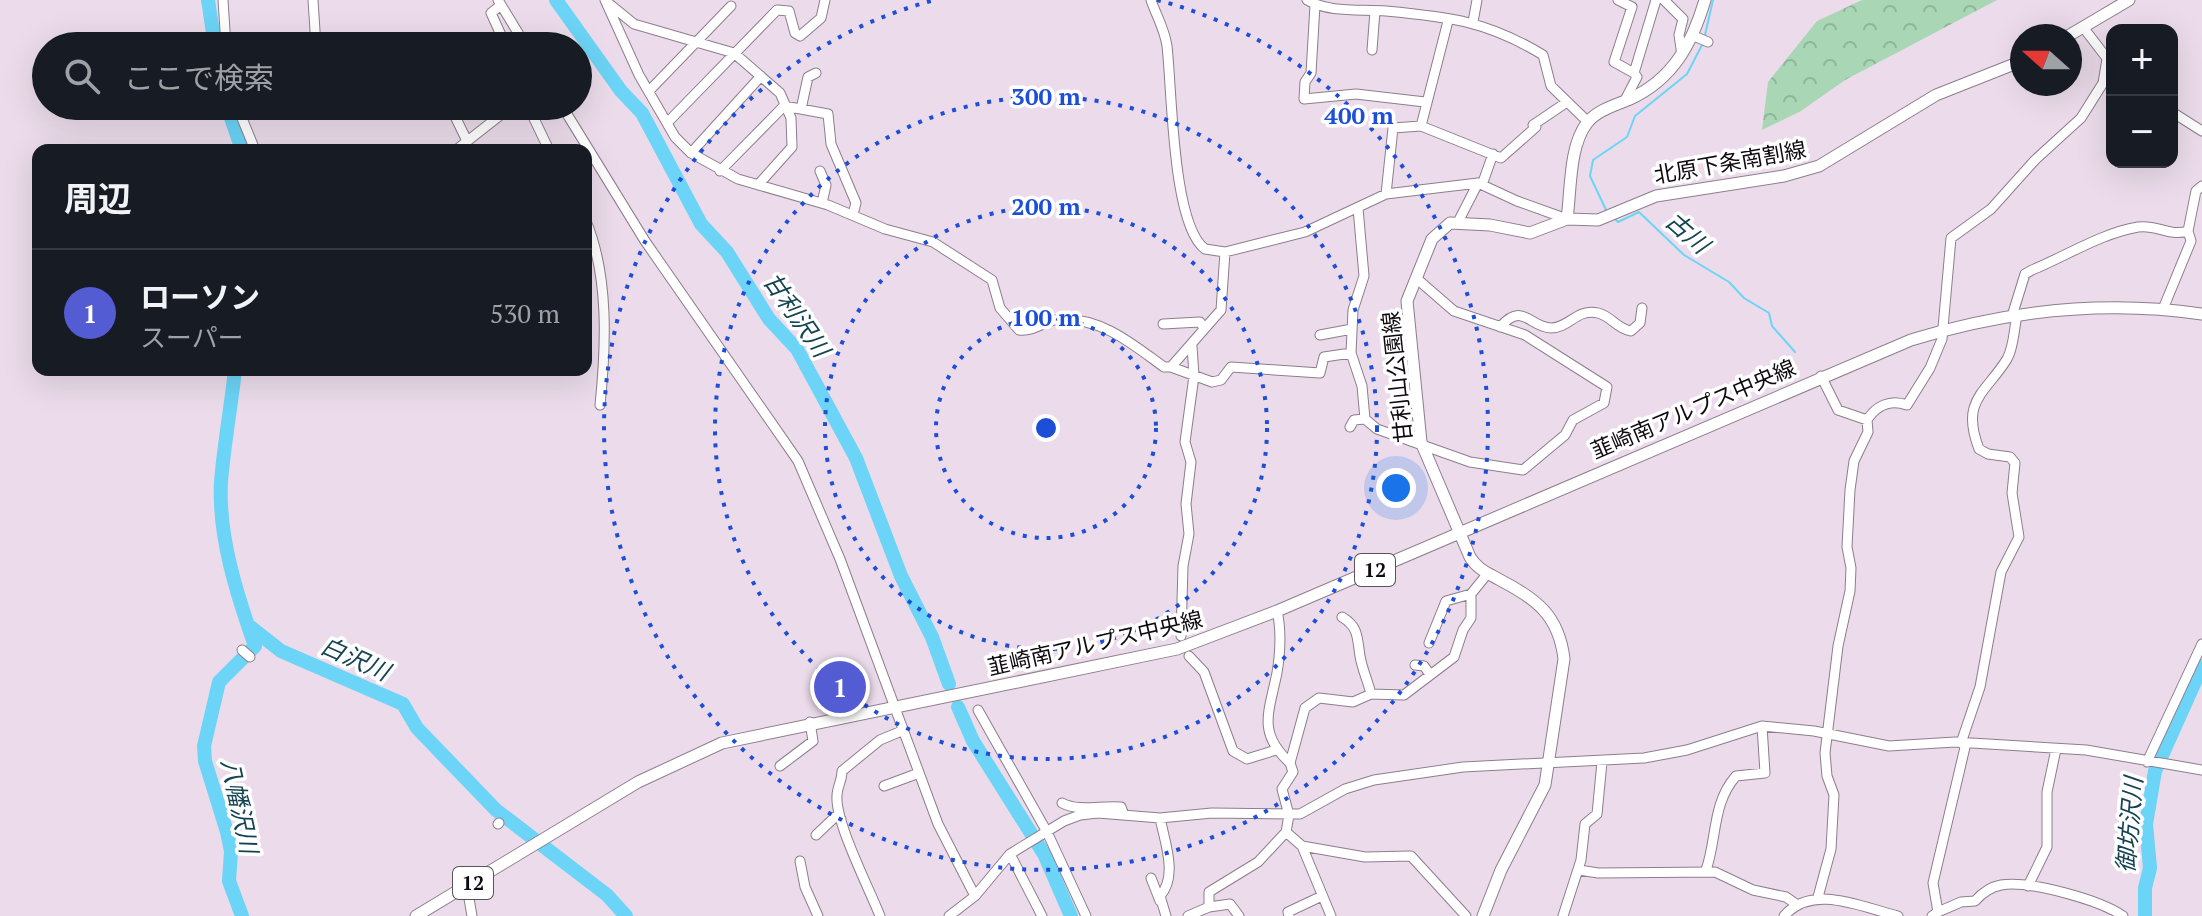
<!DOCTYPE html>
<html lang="ja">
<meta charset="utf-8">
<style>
:root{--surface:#171b24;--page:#20242c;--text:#f1f3f6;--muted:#9ea1a6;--line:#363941;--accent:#545cd3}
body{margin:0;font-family:"PT Serif","Noto Sans JP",serif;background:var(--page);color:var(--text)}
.controls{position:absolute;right:24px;top:24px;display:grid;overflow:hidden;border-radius:16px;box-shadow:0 8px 32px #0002}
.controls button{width:72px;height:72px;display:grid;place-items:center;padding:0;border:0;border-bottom:2px solid var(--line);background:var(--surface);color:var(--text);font:40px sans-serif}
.compass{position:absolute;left:2010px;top:24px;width:72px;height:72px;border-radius:50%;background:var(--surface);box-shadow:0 8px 32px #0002;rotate:291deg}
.you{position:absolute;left:1396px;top:488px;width:28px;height:28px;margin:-20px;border:6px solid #fff;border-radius:50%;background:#1a73e8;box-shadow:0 0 0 12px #1a73e833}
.badge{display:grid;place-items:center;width:52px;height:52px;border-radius:50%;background:var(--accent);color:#fff;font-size:26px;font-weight:700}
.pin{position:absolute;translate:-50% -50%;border:4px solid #fff;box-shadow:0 2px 8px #0006}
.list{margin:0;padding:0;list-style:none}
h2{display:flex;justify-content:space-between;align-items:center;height:104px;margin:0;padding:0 32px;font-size:34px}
h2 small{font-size:26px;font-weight:400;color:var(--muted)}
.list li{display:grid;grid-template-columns:52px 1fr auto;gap:24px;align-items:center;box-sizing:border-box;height:128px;padding:0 32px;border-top:2px solid var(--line)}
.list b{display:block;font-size:30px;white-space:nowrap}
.list p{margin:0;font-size:26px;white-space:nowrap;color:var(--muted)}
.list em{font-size:26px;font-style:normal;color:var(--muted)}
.icon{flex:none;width:44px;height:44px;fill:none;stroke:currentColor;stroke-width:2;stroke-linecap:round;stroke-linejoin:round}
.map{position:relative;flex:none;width:2202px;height:916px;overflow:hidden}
.search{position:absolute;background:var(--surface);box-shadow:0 8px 32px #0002;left:32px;top:32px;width:560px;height:88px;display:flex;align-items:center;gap:20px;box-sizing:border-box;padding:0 28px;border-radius:44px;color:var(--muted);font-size:30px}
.panel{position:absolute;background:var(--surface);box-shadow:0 8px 32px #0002;left:32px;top:144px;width:560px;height:232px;border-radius:16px}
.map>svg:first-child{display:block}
.forest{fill:url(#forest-crowns)}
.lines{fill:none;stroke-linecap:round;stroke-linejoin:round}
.stream{stroke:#6cd4f6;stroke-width:2}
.river{stroke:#6cd4f6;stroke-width:14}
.minor-casing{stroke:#8c7e8c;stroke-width:11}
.major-casing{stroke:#8c7e8c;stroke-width:13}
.minor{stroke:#fff;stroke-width:9}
.major{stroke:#fff;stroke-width:11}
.ring{fill:none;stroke:#1d4ed8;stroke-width:4;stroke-dasharray:4 8}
.labels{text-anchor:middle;stroke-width:7;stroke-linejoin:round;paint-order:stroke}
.shield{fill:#fff;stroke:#575457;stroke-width:2}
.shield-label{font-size:20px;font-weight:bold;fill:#0f0a0f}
.street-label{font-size:22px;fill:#0f0a0f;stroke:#fff}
.water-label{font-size:24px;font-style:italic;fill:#144352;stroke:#fff}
.centre{fill:#1d4ed8;stroke:#fff;stroke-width:4}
.ring-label{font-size:24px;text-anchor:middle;font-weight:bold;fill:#1d4ed8;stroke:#fff;stroke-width:7;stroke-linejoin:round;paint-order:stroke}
</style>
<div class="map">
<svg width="2202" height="916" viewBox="0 0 2202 916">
<defs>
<pattern id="forest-crowns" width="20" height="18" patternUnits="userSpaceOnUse" patternTransform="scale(2)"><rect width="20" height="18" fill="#a9d6b4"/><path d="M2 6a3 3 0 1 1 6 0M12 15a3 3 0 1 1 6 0" fill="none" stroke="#90b69a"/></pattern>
</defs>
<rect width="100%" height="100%" fill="#ecdceb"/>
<path class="forest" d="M1862 0H1997L1845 80 1801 111 1762 130 1768 82 1817 21Z"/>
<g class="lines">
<path class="stream" d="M1705 35 1713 0
M1607 212 1590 176 1593 160 1627 137 1635 116 1687 74 1702 45
M1615 219 1618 222 1639 212 1684 255 1729 282 1744 298 1769 313 1772 326 1795 352"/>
<path class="river" d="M208 0 215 46
M556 0 621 91 642 113 701 224 727 252 769 319 797 349 856 458 901 576 932 637 949 684
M227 106 242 150
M235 370C231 407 224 444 221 482 218 536 237 595 255 646L219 682 204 746 205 761 227 832 231 851 229 881 242 916
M248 625 281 651 403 704 417 728 496 810 607 895 626 916
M958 707 973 741 1044 854 1071 916
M2145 916V888L2150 868 2146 824 2155 771 2202 666"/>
<defs>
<path id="minor" d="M223 0 226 46
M313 0 316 46
M498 0 526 46
M605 0 639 75 675 137 691 153 738 179 828 205 885 229 933 242 992 280 1000 308 1019 330C1036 332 1045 319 1062 319 1104 319 1132 344 1164 367H1171L1221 310 1225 252
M1151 0C1156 15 1165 30 1167 46 1172 88 1172 225 1205 249L1225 252 1305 232 1386 194 1478 183 1517 201 1567 219
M1307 0C1329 13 1360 9 1386 11 1450 17 1487 21 1543 55L1551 86 1588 122
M1618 0 1632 7 1614 62 1634 73
M1664 0 1683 19 1679 35 1682 55
M607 2 634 24 734 53 780 93 791 118 792 147 758 185
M501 5 491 13 506 46
M1315 5 1311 73 1305 82 1304 99 1356 94 1425 102
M1473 22 1477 0
M2083 27 2109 61
M1694 36 1708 42
M428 41 429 46
M1372 50 1375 11
M649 91 731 6
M1624 102 1637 77 1634 73 1656 0
M237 106 255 150
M330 106 334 112
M450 106 467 141
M528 106 549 150
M562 106 645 241 798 461 840 559 938 824 975 896
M801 109 808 77 816 73
M2172 112 2202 131
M667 123 777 10 789 11 795 33 800 36 821 18 825 0
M1533 125 1567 102
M1421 126 1448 21
M456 150 512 106
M691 153 761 76
M720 171 784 106 828 114 831 144 856 203 853 214
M820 171 826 185 822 203
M1483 182 1493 154
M1386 194 1393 128 1421 126 1501 158 1536 127
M1358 208 1364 276 1353 310 1351 353 1362 386 1365 419 1377 429 1470 462 1523 470 1565 435 1573 420 1604 403 1607 387 1525 335 1454 311 1416 278
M586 221C609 276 606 346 600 405
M1458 222 1478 183
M2163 309 2191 241 2188 231 2196 191 2202 186
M2012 316 2025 274 2032 270C2066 256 2102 233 2138 227 2157 224 2169 237 2188 231
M1163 324 1200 322 1204 328
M1500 327C1523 301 1529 327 1551 328 1569 328 1577 308 1598 313 1611 316 1617 329 1631 331L1640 323 1642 308
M1320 335 1352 329
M1171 367 1212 382 1221 380 1231 367 1320 373 1324 357 1351 353
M1821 376 1838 410 1867 420
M1350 427 1354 420 1365 419
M1277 611C1282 631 1280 662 1275 682 1267 717 1260 735 1290 763
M1342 617C1359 627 1357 638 1360 656 1362 669 1368 681 1371 694
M1181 636 1183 566 1189 534 1186 504 1191 462 1185 442 1194 376 1192 346
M1429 643 1446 601 1471 594
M242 650 250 657
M1189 656 1204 672 1233 751 1247 759 1276 750
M1415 665 1424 666 1429 673
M978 710 1047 832 1086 916
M1961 743 1980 687 2001 572 2019 537 2012 493 2015 463 2010 457 1988 454 1979 449C1960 400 1986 393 2007 359 2014 347 2014 329 2017 315
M2147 762 2202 644
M780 766 813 741 810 722
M884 786 919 773
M1062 803C1079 812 1101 805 1121 807L1124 815
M1160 818C1165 843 1178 876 1160 896L1166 916
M498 824 499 823
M816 835 835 817 841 819
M1302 846 1365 857 1411 856 1466 916
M1010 854 1042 916
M800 861 805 887 818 916
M1579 870 1598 873 1715 872 1753 890 1786 897 1796 904
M1706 870C1717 839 1712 803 1736 776L1765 773 1762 726
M1151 878 1160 901
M2028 886 2047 847V792L2056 749
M467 887 472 916
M1818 897 1831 849 1834 795 1827 776 1825 753 1838 646 1850 591 1851 568 1847 547 1850 490 1854 461 1868 432 1867 420C1876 406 1890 399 1907 405L1930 368 1942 339 1951 238 1991 209 2035 160 2081 118 2103 83 2107 59
M1209 907 1230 904 1239 916
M1938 912 1961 902 1975 901C1983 892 1990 887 2001 885 2029 880 2100 900 2123 916
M880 916C869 888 835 822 837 796 837 787 842 781 842 771L880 740 904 730
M949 916 975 896 1010 854 1064 821 1080 815 1098 813 1160 818 1212 813 1300 814 1345 789 1374 780 1463 767 1644 758 1687 750 1762 726 1814 731 1889 746 1955 742 2086 750 2202 770
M1188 916 1209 907V892L1258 862 1286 832
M1289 916 1288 912 1322 896
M1331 916 1302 846 1286 832 1289 815 1282 789 1293 772 1290 763 1305 708 1319 698 1353 702 1371 694 1404 695 1454 657 1463 630 1471 618V594L1488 573
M1563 916 1581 860 1585 824 1597 814 1602 762
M1784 916C1813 883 1861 907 1898 916
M1932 916 1938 912 1933 883 1966 743"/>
<path id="major" d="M2068 36 2129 0
M1567 219 1598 220 1656 196 1784 176 1819 166 1936 95 2022 61
M416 916 638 782 722 743 1177 649 1277 611 1911 340C2005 311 2105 300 2202 314
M1483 916 1501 870 1545 785 1564 659C1559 616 1537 599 1500 580 1488 573 1477 569 1470 557L1421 442 1407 301 1432 239 1450 223 1490 225 1530 233 1567 219C1571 190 1569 146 1587 123 1597 110 1616 105 1630 99 1673 79 1692 44 1705 0"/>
</defs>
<use href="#minor" class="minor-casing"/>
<use href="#major" class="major-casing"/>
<use href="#minor" class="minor"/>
<use href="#major" class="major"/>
</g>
<g class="ring">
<circle cx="1046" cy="428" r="110"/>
<circle cx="1046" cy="428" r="221"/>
<circle cx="1046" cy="428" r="331"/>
<path d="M1157 0A442 442 0 1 1 935 0"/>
</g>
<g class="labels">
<g class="shield">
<rect x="1355" y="554" width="40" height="32" rx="6"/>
<rect x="453" y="867" width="40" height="32" rx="6"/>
</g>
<g class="shield-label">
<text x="1375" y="577">12</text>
<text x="473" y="890">12</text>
</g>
<g class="street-label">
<text transform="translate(1730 162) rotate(-10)" y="8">北原下条南割線</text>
<text transform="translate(1397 377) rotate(-96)" y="8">甘利山公園線</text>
<text transform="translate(1693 409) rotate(-23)" y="8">韮崎南アルプス中央線</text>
<text transform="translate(1095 643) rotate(-13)" y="8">韮崎南アルプス中央線</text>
</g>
<g class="water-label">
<text transform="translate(1687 233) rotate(41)" y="8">古川</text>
<text transform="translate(796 315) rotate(55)" y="8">甘利沢川</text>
<text transform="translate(355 659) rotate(24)" y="8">白沢川</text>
<text transform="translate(239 806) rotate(78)" y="8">八幡沢川</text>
<text transform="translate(2130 825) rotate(-85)" y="8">御坊沢川</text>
</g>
</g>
<circle cx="1046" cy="428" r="12" class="centre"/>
<g class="ring-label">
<text x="1046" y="105">300 m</text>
<text x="1359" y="124">400 m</text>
<text x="1046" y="215">200 m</text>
<text x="1046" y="326">100 m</text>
</g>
</svg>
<div class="controls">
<button>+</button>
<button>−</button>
</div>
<svg class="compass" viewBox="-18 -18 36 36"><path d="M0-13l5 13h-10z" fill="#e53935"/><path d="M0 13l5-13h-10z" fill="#9ea1a6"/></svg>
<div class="you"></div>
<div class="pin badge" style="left:840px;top:687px">1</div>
<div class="search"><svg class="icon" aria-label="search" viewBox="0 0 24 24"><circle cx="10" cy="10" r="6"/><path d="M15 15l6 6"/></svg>ここで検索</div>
<section class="panel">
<h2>周辺<small></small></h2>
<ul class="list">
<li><span class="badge">1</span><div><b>ローソン</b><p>スーパー</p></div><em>530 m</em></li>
</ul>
</section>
</div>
